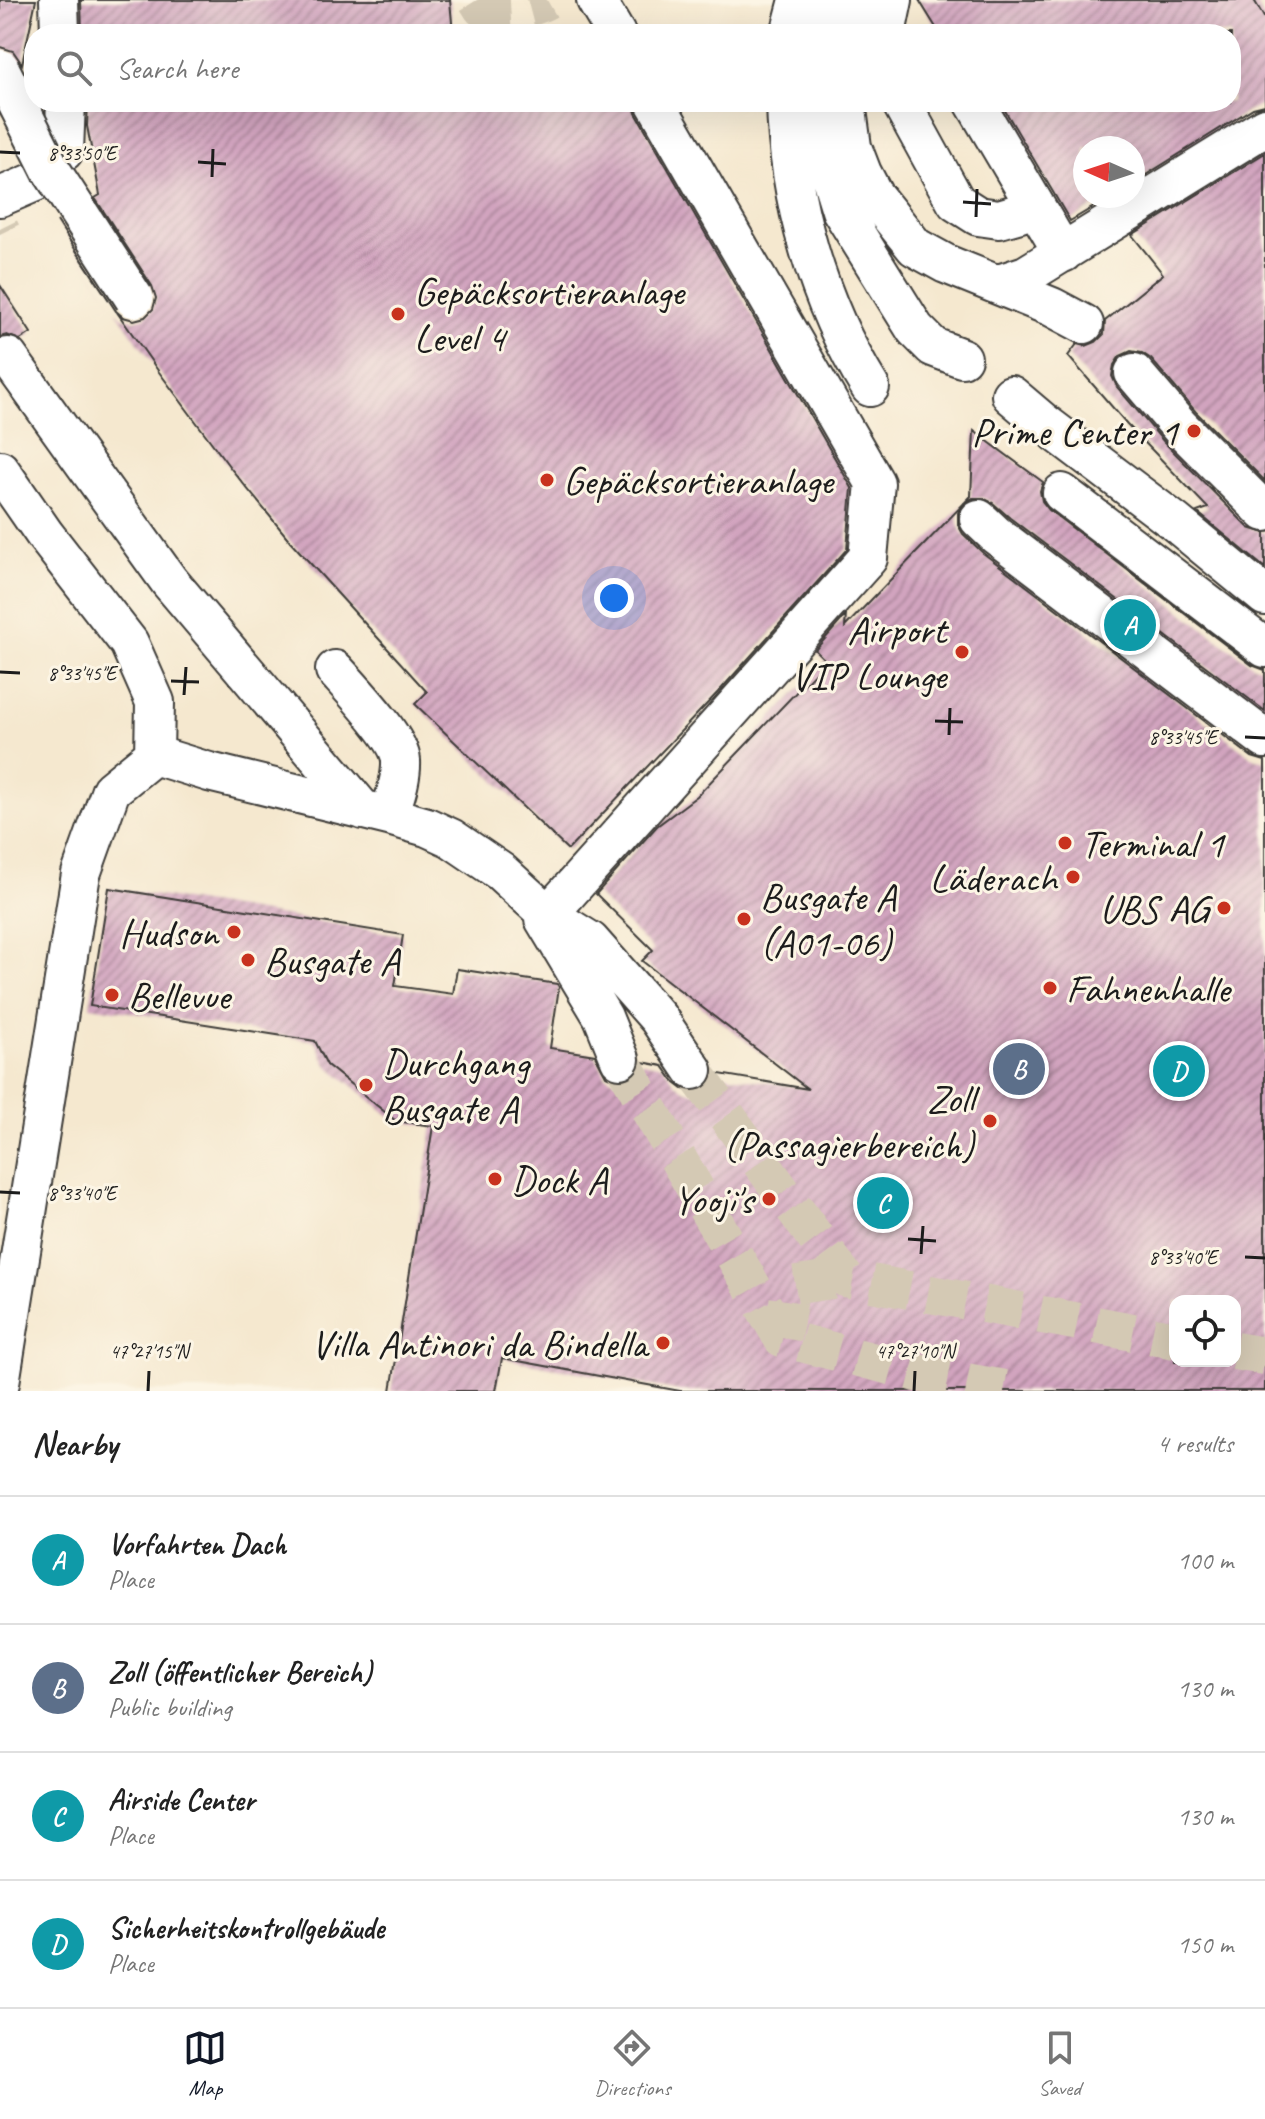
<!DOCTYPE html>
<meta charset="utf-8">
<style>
:root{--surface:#fff;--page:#f6f6f6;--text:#222;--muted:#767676;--line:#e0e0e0;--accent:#111827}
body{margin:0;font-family:Caveat,sans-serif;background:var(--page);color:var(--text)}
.controls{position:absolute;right:24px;bottom:24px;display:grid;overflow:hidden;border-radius:16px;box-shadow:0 8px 32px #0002}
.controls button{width:72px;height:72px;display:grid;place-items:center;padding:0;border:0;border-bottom:2px solid var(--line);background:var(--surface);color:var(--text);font:40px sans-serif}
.compass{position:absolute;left:1073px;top:136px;width:72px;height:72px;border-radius:50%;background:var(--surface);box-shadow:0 8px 32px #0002;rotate:273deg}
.you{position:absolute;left:614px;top:598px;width:28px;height:28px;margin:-20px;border:6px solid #fff;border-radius:50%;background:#1a73e8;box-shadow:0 0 0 12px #1a73e833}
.badge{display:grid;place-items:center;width:52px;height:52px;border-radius:50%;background:var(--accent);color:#fff;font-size:26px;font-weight:700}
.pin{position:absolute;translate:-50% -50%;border:4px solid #fff;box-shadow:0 2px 8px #0006}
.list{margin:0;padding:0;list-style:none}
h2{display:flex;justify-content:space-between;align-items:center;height:104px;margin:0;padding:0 32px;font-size:34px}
h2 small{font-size:26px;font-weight:400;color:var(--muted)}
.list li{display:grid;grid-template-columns:52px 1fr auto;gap:24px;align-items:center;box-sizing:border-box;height:128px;padding:0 32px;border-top:2px solid var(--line)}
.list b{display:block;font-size:30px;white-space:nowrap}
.list p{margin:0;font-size:26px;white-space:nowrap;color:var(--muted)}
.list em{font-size:26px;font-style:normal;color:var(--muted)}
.icon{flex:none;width:44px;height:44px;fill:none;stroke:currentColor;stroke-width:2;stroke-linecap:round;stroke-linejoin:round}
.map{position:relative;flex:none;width:1265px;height:1391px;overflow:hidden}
.search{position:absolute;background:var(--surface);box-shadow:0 8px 32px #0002;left:24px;right:24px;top:24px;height:88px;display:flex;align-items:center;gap:20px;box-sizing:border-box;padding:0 28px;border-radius:32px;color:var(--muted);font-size:30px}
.sheet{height:616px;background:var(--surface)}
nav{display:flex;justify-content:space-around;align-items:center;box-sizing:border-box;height:112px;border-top:2px solid var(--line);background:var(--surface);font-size:22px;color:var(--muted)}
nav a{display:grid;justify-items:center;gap:4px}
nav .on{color:var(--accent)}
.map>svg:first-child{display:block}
.building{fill:url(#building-hatch);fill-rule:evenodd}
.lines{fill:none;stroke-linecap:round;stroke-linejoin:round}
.minor-tunnel{stroke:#d4c9b4;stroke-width:38;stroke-dasharray:38 19;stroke-linecap:butt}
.minor-casing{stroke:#3d3b37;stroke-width:42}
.minor{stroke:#fff;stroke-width:38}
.minor-bridge-casing{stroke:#3d3b37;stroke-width:42;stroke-linecap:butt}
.minor-bridge{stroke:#fff;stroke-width:38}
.ticks{fill:none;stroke:#1c1c1c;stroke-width:3}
.poi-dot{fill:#c8321e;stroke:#fcf5e5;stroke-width:3}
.labels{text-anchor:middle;stroke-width:6;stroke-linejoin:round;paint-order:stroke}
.poi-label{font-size:40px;fill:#1c1c1c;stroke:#fcf5e5;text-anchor:start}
.ticks-label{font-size:20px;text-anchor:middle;fill:#1c1c1c;stroke:#fcf5e5;stroke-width:6;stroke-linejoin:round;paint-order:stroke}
</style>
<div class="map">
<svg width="1265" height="1391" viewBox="0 0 1265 1391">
<defs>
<pattern id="building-hatch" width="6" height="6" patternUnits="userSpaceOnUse" patternTransform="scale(2)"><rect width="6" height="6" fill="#d2a4bf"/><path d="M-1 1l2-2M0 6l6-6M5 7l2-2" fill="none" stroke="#aa859a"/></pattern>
</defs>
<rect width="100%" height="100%" fill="#fcf5e5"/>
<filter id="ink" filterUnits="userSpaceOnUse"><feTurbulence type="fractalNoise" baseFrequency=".0125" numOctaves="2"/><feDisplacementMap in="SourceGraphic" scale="16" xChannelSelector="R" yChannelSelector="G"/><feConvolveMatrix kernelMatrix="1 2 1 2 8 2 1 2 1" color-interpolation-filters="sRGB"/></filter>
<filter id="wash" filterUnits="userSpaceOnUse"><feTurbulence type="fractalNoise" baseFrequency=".006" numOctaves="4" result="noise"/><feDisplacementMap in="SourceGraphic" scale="32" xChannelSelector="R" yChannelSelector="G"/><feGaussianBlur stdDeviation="1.8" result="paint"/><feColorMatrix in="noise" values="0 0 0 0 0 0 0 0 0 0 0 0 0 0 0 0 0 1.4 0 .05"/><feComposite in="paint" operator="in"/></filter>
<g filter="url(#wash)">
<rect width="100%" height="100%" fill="#f5e8cf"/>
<g id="blocks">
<path class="building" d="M0 0H36L22 64 13 51 0 47Z
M81 0H450L453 34H82Z
M919 0H1254L1265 19V105L1253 108 1133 183V148H1085V196H1112L1070 221 1000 102H1231V34H940Z
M88 102H633L636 113 852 488 847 549 722 688 568 850 415 704 427 692 291 542 232 470 159 372 114 308 71 243 57 221 116 311 123 317 134 320 145 317 153 309 156 298 152 286 95 198 100 195 87 126Z
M1265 153V481L1196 412 1151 359 1142 353 1131 351 1120 356 1114 365 1112 376 1117 387 1164 442 1249 528 1265 533V568L1197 512 1208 508 1127 424 1068 356 1077 344 1086 346 1096 342 1104 334 1105 321 1163 274 1132 235Z
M0 285 31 333 20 340 7 335 0 337Z
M974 431 1043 482 1040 491 1042 501 1049 510 1252 665 1265 670V711L1010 518 993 503 983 498H973L964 503 958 513V525L963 534 983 553 1252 757 1265 761V1391H680L502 1358 496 1391H391L433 1126 396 1121 327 1065 315 1041 90 1006 109 888 403 935 395 986 453 994 457 969 557 984 559 987 550 1048 595 1055 606 1076 616 1081 629 1079 638 1072 642 1062 663 1066 675 1083 683 1089 694 1092 706 1088 714 1073 808 1089 642 961 653 950 596 894 657 826 697 796 826 661 815 650 846 615 845 627 971 496ZM1175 1301H1235V1361H1175Z"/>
</g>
</g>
<g filter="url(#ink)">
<use href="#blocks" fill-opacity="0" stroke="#3d3b37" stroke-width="2"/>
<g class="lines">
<path class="minor-tunnel" d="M477 0 482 8C503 12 528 11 547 0
M0 117 23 96 34 74
M0 229 2 233
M620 1059 782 1338 917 1373 1016 1391
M693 1070 845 1278 1175 1340
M782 1338 791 1286 845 1278
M1235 1351 1265 1356"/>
<defs>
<path id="minor" d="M59 0 60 34
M596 0 616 34
M790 34 799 0
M822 34 829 0
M850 34 857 0
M886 34 893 0
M786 102C788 201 818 303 870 387
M817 102 824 155 841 210 915 329 933 347 962 358
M846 102 852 147 862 173 874 196 915 247 946 264 1052 307 1084 324
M901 102 956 202 978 216 999 219 1020 213 1034 205
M974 102 1063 253
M64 151 66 102
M0 197 35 182
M993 283H1002L1026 275 1265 127
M8 357 169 581 363 810
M1134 373 1180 427 1265 512
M1011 395 1044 423 1175 522 1265 596
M0 470 45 535 129 643 155 702 154 755 209 772 389 816 427 827 451 838 501 872 548 915 590 941 658 1018 693 1070
M1062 493 1265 648
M979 519 996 535 1265 739
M335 670C351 688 400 739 401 761 402 779 394 799 389 816
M620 1059 603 1017 544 919 868 558 875 483 655 102
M0 1383 81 874 111 790 154 755"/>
</defs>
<use href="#minor" class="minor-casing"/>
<use href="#minor" class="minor"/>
<defs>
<path id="minor-bridge" d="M0 69 51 170 134 298"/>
</defs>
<use href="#minor-bridge" class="minor-bridge-casing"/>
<use href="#minor-bridge" class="minor-bridge"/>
</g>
</g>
<path class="ticks" d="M0 152 20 153M198 162 226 164M212 177 213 149M963 202 991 204M976 217 977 189M0 672 20 673M171 681 199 682M184 695 186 667M935 721 963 722M949 735 950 708M1245 737 1265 738M0 1192 20 1193M908 1239 936 1241M921 1254 923 1226M1245 1257 1265 1258M148 1391 149 1371M914 1391 915 1371"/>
<g class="poi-dot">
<circle cx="398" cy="314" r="8"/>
<circle cx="1194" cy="431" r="8"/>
<circle cx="547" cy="480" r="8"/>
<circle cx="962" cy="652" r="8"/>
<circle cx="1065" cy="843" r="8"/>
<circle cx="1073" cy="877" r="8"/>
<circle cx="1224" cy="908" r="8"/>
<circle cx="744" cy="919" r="8"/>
<circle cx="234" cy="932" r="8"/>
<circle cx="248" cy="960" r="8"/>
<circle cx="1050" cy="988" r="8"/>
<circle cx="112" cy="995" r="8"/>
<circle cx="366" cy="1085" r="8"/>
<circle cx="990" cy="1121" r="8"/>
<circle cx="495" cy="1179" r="8"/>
<circle cx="769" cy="1199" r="8"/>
<circle cx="663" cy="1343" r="8"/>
</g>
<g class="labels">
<g class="poi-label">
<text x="414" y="305">Gepäcksortieranlage<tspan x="414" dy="46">Level 4</tspan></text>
<text x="1178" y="445" text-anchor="end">Prime Center 1</text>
<text x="563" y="494">Gepäcksortieranlage</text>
<text x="946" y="643" text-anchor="end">Airport<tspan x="946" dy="46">VIP Lounge</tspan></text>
<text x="1081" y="857">Terminal 1</text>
<text x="1057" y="891" text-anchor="end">Läderach</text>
<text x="760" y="910">Busgate A<tspan x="760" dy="46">(A01-06)</tspan></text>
<text x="1208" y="922" text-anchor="end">UBS AG</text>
<text x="218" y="946" text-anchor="end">Hudson</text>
<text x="264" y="974">Busgate A</text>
<text x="1066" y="1002">Fahnenhalle</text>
<text x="128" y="1009">Bellevue</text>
<text x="382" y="1076">Durchgang<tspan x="382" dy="46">Busgate A</tspan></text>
<text x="974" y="1112" text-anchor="end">Zoll<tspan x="974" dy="46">(Passagierbereich)</tspan></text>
<text x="511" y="1193">Dock A</text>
<text x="753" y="1213" text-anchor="end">Yooji's</text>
<text x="647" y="1357" text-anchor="end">Villa Antinori da Bindella</text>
</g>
</g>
<g class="ticks-label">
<text x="82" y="160">8°33'50"E</text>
<text x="82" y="680">8°33'45"E</text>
<text x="1183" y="744">8°33'45"E</text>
<text x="82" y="1200">8°33'40"E</text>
<text x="1183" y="1264">8°33'40"E</text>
<text x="149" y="1358">47°27'15"N</text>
<text x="915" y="1358">47°27'10"N</text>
</g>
</svg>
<div class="controls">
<button><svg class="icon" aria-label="locate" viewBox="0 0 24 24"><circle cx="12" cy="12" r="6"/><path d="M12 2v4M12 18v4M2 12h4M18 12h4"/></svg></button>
</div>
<svg class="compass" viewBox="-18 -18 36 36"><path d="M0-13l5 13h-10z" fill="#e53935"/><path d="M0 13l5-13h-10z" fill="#767676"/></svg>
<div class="you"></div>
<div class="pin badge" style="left:1130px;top:625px;background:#0f9aa8">A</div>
<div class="pin badge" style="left:1019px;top:1069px;background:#5c6f8a">B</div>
<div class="pin badge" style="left:883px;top:1203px;background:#0f9aa8">C</div>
<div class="pin badge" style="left:1179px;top:1071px;background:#0f9aa8">D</div>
<div class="search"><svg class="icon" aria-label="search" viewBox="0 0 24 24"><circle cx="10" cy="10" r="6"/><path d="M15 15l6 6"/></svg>Search here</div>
</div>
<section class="sheet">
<h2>Nearby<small>4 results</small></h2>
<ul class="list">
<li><span class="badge" style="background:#0f9aa8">A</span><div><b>Vorfahrten Dach</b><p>Place</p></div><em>100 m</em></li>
<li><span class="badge" style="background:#5c6f8a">B</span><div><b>Zoll (öffentlicher Bereich)</b><p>Public building</p></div><em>130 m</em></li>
<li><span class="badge" style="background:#0f9aa8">C</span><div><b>Airside Center</b><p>Place</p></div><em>130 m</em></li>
<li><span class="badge" style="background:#0f9aa8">D</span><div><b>Sicherheitskontrollgebäude</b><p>Place</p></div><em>150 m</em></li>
</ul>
</section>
<nav>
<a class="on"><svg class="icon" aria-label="map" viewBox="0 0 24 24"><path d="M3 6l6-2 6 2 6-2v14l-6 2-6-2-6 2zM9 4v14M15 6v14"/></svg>Map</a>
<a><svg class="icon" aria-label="directions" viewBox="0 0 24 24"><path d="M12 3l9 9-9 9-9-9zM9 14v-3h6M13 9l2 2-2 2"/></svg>Directions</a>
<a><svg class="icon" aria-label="saved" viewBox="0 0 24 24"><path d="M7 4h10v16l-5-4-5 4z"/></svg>Saved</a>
</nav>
